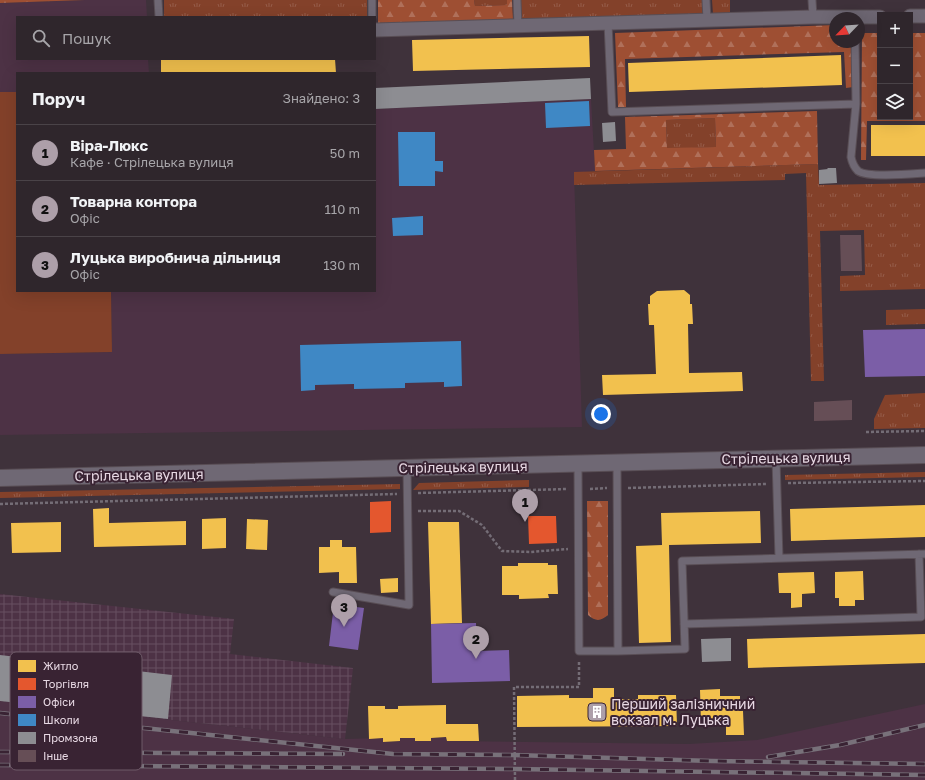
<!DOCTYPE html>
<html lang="uk">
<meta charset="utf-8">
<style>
:root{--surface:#2f262c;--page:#3b3238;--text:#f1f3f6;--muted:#a7a5a9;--line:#4a4348;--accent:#ad9fa9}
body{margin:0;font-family:"Golos Text",sans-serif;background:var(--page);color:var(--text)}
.controls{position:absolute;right:12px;top:12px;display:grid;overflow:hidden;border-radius:0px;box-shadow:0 4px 16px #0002}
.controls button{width:36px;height:36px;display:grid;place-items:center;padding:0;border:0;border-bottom:1px solid var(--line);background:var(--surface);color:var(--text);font:20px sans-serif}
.compass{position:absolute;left:829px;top:12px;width:36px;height:36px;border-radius:50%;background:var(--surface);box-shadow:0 4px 16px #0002;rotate:245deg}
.you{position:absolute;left:601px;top:414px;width:14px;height:14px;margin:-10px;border:3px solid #fff;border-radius:50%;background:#1a73e8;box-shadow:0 0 0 6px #1a73e833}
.badge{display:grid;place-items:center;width:26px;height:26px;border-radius:50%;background:var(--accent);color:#111;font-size:13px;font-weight:700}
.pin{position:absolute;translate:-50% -33px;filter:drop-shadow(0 1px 2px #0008)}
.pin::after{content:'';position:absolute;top:21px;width:14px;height:12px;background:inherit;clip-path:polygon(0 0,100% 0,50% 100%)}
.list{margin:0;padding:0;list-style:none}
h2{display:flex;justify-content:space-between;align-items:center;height:52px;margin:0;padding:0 16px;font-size:17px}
h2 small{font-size:13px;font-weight:400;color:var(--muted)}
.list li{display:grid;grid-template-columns:26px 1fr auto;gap:12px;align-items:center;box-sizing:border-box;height:56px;padding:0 16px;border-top:1px solid var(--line)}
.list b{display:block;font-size:15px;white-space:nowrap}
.list p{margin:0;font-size:13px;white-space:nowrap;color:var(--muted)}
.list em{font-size:13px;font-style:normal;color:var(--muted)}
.icon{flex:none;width:22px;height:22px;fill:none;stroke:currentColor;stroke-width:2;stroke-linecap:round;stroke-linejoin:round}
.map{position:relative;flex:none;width:925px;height:780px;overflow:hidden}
.search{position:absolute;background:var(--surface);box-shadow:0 4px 16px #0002;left:16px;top:16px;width:360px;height:44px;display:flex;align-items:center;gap:10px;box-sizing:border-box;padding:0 14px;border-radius:0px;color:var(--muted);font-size:15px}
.panel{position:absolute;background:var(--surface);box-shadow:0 4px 16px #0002;left:16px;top:72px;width:360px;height:220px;border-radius:0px}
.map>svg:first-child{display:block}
.built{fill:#4d3245}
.industrial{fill:url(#industrial-grid)}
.grass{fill:url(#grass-tufts)}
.forest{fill:url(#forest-firs);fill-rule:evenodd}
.pitch{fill:#83412a}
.homes{fill:#f2c14e}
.shops{fill:#e4572e}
.offices{fill:#7b5ea7}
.schools{fill:#3f88c5}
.industry{fill:#8d8d92}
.building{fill:#664e56}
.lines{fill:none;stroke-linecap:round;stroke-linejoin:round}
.service-casing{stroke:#594e55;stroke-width:9}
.minor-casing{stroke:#594e55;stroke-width:15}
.tertiary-casing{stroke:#594e55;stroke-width:18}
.path{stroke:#746d76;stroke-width:2.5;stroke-dasharray:3 2;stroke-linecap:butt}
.service{stroke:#6f6874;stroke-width:7}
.minor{stroke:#6f6874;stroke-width:13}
.tertiary{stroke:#6f6874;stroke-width:16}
.rail-casing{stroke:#78717a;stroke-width:4.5}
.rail{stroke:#392333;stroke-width:3;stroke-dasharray:9;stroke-linecap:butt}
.labels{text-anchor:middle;stroke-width:4;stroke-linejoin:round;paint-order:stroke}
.street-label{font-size:14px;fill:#e8d9e4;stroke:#392333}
.poi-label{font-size:14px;fill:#e8d9e4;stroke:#392333;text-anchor:start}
.key{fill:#392333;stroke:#6e5a68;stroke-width:1}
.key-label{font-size:11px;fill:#e8d9e4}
</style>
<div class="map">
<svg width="925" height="780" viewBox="0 0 925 780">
<defs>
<pattern id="industrial-grid" width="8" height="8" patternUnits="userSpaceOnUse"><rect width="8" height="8" fill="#4d3245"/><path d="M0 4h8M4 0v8" fill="none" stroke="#674f60"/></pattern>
<pattern id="grass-tufts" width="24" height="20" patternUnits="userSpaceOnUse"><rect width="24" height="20" fill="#83412a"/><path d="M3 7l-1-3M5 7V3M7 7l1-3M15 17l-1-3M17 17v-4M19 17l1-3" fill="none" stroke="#955c49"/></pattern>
<pattern id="forest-firs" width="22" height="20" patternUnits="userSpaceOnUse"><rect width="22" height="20" fill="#9e4f33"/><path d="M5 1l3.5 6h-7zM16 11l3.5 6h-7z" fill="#b0705a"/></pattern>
</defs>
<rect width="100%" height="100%" fill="#3f323b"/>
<path class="built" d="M85 0H146L147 17H17V59H148L149 73H17V92H0V3Z
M591 99 595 171 574 173 582 427 0 435V354L112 352 111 291H375V109Z
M0 701 345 739 383 738 384 742 399 741 400 738H415V741H431V738L446 737 447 741 689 744 757 740 925 704V780H0Z"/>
<path class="industrial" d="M0 594 234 619 230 654 353 668 345 739 0 701Z"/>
<path class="grass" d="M164 0H367V17H164Z
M474 0H507V5L475 6Z
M519 0H703V14L520 20Z
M712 0H730V13L713 14Z
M715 118 716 147 667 149 666 120Z
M818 164 819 185 925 183V289L840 291V276L865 275 864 230 820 231 824 381H811L806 173 785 174V180L574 185V172Z
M925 309V324L886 325V310Z
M925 393V428L874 429V419L885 395Z
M925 472V477L785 480V475Z
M529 480V487L413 490 419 483Z
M400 484V489L0 498V492Z"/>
<path class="forest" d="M0 0H85L0 3Z
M378 0H474L475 6 507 5V0H512L513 20 378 24Z
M835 25V42H851L853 87 846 88 844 52 625 59 626 107H618L615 33Z
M862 33H880V117H910V33H925V121H867L866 160H861Z
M817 111 818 164 595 171 594 150 626 149 625 117ZM715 118 716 147 667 148 666 120Z
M587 501H608V615C601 621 596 622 588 615Z"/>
<path class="pitch" d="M0 92H17V291H111L112 352 0 354Z"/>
<path class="homes" d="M589 36 590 67 413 71 412 40Z
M841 55 842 85 629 92 628 63Z
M161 59H335L336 73H161Z
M871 125H925V156H871Z
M684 290 690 295V304H692L693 324H688L689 373 742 372 743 391 603 395 602 375 656 374 654 325H649L648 304H650V296L657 291Z
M925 505V537L791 541 790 509Z
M109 508V523L186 521V545L94 547 93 509Z
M760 511 761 543 669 545 671 642 639 643 636 546 662 545 661 513Z
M226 518V548L202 549V519Z
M247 519 268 520 267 550 246 549Z
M61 522V552L12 553 11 523Z
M428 522H459L462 623 431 624Z
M330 540H342V547H356L357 583H339V572L319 573V547H330Z
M518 563H548V565H557L558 594H548L549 598 519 599V595H502V566H518Z
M863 571 864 600H855V606H839V598H835V572Z
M814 572 815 593 802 594V607L791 608V593H779L778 573Z
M398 578V592L381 593 380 579Z
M925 634V663L748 668 747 639Z
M593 688H614V699H638V695H676L677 726 517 727V696L569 695V698H593Z
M720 689V696H740V711H743L744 735H726V724L701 725 700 690Z
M446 705V724H478L479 741H447L446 737 431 738V741H415V738H400V741L383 742V738L369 739 368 706H385V709H398V706Z"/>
<path class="shops" d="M391 501V532L370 533V502Z
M528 516H556L557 543 529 544Z"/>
<path class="offices" d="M925 329V376L865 377 863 330Z
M334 604 364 608 358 650 329 646Z
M476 623 477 651 509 650 510 681 432 683 431 624Z"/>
<path class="schools" d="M589 101 590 126 546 128 545 103Z
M398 132H435V161H443V172L435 171V186H399Z
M423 216V235L393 236 392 218Z
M461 341 462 386 444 387V382L405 383V388L354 389V384L315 385V390L301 391 300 345Z"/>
<path class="industry" d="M590 78 591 99 375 109V88Z
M615 122 616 141 603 142 602 123Z
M827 168H836L837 183 819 184V170L828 169Z
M731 638V661L702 662 701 639Z
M0 655 172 675 168 719 0 701Z"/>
<path class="building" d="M840 235H861L862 271H841Z
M852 400V420L814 421V402Z"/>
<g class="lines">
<defs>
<path id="service" d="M158 0 159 17
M372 0V17
M517 0 518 26
M706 0 707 20
M812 0 813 17
M608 23 612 112 856 104 855 42
M856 104 851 157C852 162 854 167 858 171 868 178 911 174 925 173
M776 459 779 558
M578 464 579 651H618L617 463
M333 592 409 605 407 468
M684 624 921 617 919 554
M618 651 685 649 682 561 925 554"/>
<path id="minor" d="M910 16H925
M375 30 813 17H880"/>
<path id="tertiary" d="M0 478 925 455"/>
</defs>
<use href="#service" class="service-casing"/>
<use href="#minor" class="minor-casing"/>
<use href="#tertiary" class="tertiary-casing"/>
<path class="path" d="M866 432 925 431
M788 483 925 481
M628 488 767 484
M590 489 607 488
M418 493 567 489
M0 504 397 494
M418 511H459L482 525 502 551 530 552 568 549
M515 780 514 687H579V662"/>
<use href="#service" class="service"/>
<use href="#minor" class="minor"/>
<use href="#tertiary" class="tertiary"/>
<defs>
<path id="rail" d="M0 713 393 754 514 755 712 761 925 764
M0 752 343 754
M768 757 840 745 925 725
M0 765 514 769 925 775"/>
</defs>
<use href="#rail" class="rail-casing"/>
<use href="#rail" class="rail"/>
</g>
<defs>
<symbol id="building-square" viewBox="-11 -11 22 22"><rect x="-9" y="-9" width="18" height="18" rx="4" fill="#ad9fa9" stroke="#392333"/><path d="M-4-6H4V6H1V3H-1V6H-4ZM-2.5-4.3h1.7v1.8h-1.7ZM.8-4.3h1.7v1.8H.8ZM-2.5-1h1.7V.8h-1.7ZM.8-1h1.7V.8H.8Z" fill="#fff"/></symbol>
</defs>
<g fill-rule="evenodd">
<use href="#building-square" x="586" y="701" width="22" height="22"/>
</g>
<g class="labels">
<g class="street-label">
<text transform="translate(786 458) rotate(-1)" y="5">Стрілецька вулиця</text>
<text transform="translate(463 467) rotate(-1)" y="5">Стрілецька вулиця</text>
<text transform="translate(139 475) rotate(-1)" y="5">Стрілецька вулиця</text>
</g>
<g class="poi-label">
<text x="611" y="709">Перший залізничний<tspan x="611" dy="16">вокзал м. Луцька</tspan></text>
</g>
</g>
<rect x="10" y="652" width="132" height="118" rx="6" class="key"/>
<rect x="18" y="660" width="18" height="12" fill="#f2c14e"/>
<rect x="18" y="678" width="18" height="12" fill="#e4572e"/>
<rect x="18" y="696" width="18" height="12" fill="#7b5ea7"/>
<rect x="18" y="714" width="18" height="12" fill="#3f88c5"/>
<rect x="18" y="732" width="18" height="12" fill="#8d8d92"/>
<rect x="18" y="750" width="18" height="12" fill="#664e56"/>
<g class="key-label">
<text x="43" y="670">Житло</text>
<text x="43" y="688">Торгівля</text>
<text x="43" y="706">Офіси</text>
<text x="43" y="724">Школи</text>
<text x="43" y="742">Промзона</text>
<text x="43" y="760">Інше</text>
</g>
</svg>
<div class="controls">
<button>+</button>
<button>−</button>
<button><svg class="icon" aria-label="layers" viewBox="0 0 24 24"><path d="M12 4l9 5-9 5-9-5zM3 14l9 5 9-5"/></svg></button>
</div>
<svg class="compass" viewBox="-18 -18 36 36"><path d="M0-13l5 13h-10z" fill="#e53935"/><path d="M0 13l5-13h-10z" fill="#a7a5a9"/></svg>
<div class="you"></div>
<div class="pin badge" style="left:525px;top:522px">1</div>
<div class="pin badge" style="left:476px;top:659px">2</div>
<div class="pin badge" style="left:344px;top:627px">3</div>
<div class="search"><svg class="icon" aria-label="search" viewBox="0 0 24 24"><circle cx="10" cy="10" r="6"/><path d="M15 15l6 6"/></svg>Пошук</div>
<section class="panel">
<h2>Поруч<small>Знайдено: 3</small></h2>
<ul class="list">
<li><span class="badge">1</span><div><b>Віра-Люкс</b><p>Кафе · Стрілецька вулиця</p></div><em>50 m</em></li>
<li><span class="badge">2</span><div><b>Товарна контора</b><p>Офіс</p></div><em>110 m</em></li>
<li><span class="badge">3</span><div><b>Луцька виробнича дільниця</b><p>Офіс</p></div><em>130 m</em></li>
</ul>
</section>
</div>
